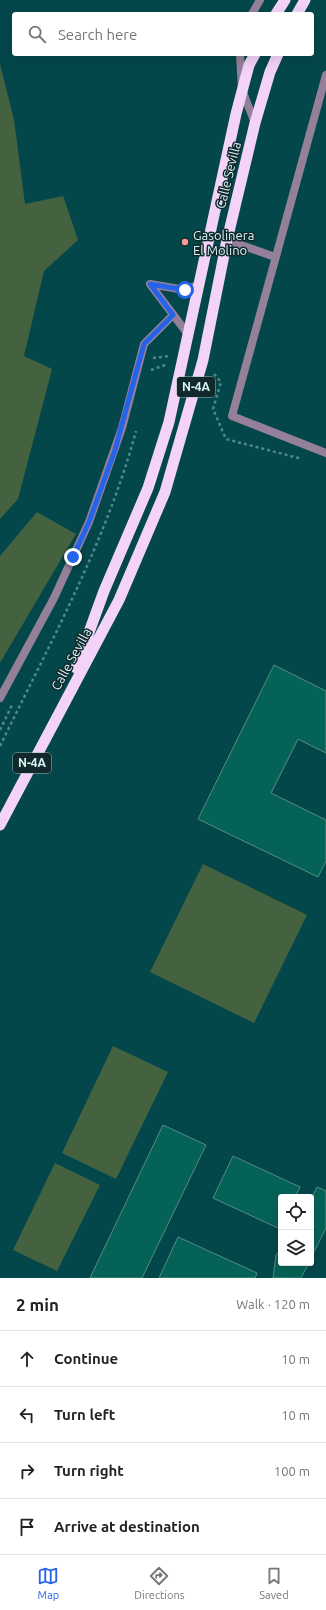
<!DOCTYPE html>
<meta charset="utf-8">
<style>
:root{--surface:#fff;--page:#f6f6f6;--text:#222;--muted:#767676;--line:#e0e0e0;--accent:#2563eb}
body{margin:0;font-family:Ubuntu,sans-serif;background:var(--page);color:var(--text)}
.controls{position:absolute;right:12px;bottom:12px;display:grid;overflow:hidden;border-radius:4px;box-shadow:0 4px 16px #0002}
.controls button{width:36px;height:36px;display:grid;place-items:center;padding:0;border:0;border-bottom:1px solid var(--line);background:var(--surface);color:var(--text);font:20px sans-serif}
.stop{position:absolute;width:12px;height:12px;margin:-9px;border:3px solid #2563eb;border-radius:50%;background:#fff}
.stop.end{background:#2563eb;border-color:#fff;box-shadow:0 1px 4px #0008}
.list{margin:0;padding:0;list-style:none}
h2{display:flex;justify-content:space-between;align-items:center;height:52px;margin:0;padding:0 16px;font-size:17px}
h2 small{font-size:13px;font-weight:400;color:var(--muted)}
.list li{display:grid;grid-template-columns:26px 1fr auto;gap:12px;align-items:center;box-sizing:border-box;height:56px;padding:0 16px;border-top:1px solid var(--line)}
.list b{display:block;font-size:15px;white-space:nowrap}
.list em{font-size:13px;font-style:normal;color:var(--muted)}
.icon{flex:none;width:22px;height:22px;fill:none;stroke:currentColor;stroke-width:2;stroke-linecap:round;stroke-linejoin:round}
.map{position:relative;flex:none;width:326px;height:1278px;overflow:hidden}
.search{position:absolute;background:var(--surface);box-shadow:0 4px 16px #0002;left:12px;right:12px;top:12px;height:44px;display:flex;align-items:center;gap:10px;box-sizing:border-box;padding:0 14px;border-radius:4px;color:var(--muted);font-size:15px}
.sheet{height:276px;background:var(--surface)}
nav{display:flex;justify-content:space-around;align-items:center;box-sizing:border-box;height:56px;border-top:1px solid var(--line);background:var(--surface);font-size:11px;color:var(--muted)}
nav a{display:grid;justify-items:center;gap:2px}
nav .on{color:var(--accent)}
.map>svg:first-child{display:block}
.green{fill:#446240}
.building{fill:#056257;stroke:#568c82}
.lines{fill:none;stroke-linecap:round;stroke-linejoin:round}
.path{stroke:#53878b;stroke-width:2.5;stroke-dasharray:3 3;stroke-linecap:butt}
.minor{stroke:#958099;stroke-width:8}
.trunk{stroke:#f4d3f9;stroke-width:11}
.route{stroke:#2563eb;stroke-width:5}
.poi-dot{fill:#f59b99;stroke:#11292b;stroke-width:1.5}
.labels{text-anchor:middle;stroke-width:3;stroke-linejoin:round;paint-order:stroke}
.shield{fill:#11292b;stroke:#9cb7b9;stroke-width:1}
.shield-label{font-size:12px;font-weight:bold;fill:#d8f4f6}
.street-label{font-size:13px;fill:#d8f4f6;stroke:#11292b}
.poi-label{font-size:13px;fill:#d8f4f6;stroke:#11292b;text-anchor:start}
</style>
<div class="map">
<svg width="326" height="1278" viewBox="0 0 326 1278">
<rect width="100%" height="100%" fill="#04474b"/>
<path class="green" d="M0 64 14 120 25 204 63 196 78 240 44 271 24 356 52 369 18 499 0 519Z
M37 512 76 534 0 663V556Z
M203 864 307 915 254 1023 150 972Z
M113 1046 168 1072 116 1179 62 1153Z
M55 1163 100 1185 57 1271 13 1250Z"/>
<path class="building" d="M274 665 326 691V753L298 739 271 793 326 820V861L318 877 198 819Z
M163 1125 206 1145 142 1278H90Z
M233 1156 300 1187 295 1197H281L280 1229 213 1198Z
M317 1187 326 1191V1228L311 1258V1199Z
M178 1237 257 1273 255 1278H159Z
M281 1250V1263H309L301 1278H273L276 1255Z"/>
<g class="lines">
<path class="path" d="M153 358 170 356
M151 370 168 364
M214 374 221 382 213 409 226 439 302 459
M0 730 12 705
M0 746C50 643 106 542 136 431"/>
<path class="minor" d="M252 14 260 0
M240 54 242 90 255 123
M326 75 232 416 326 453
M227 240 275 257
M187 333 150 284 185 290 198 285
M0 698 54 598 89 522 122 428 144 344 173 315"/>
<path class="trunk" d="M276 14 285 0
M297 14 305 0
M76 668 104 591 148 488 169 422 236 114 249 65 255 54
M0 825 119 600 165 492 203 360 227 240 255 123 270 72 278 54"/>
</g>
<g class="lines">
<path class="route" d="M73 557 89 522 115 450 144 344 173 315 150 284 185 290"/>
</g>
<circle class="poi-dot" cx="185" cy="242" r="4"/>
<g class="labels">
<g class="shield">
<rect x="177" y="377" width="38" height="20" rx="3"/>
<rect x="13" y="753" width="38" height="20" rx="3"/>
</g>
<g class="shield-label">
<text x="196" y="391">N-4A</text>
<text x="32" y="767">N-4A</text>
</g>
<g class="street-label">
<text transform="translate(228 175) rotate(-76)" y="5">Calle Sevilla</text>
<text transform="translate(71 659) rotate(-61)" y="5">Calle Sevilla</text>
</g>
<g class="poi-label">
<text x="193" y="240">Gasolinera<tspan x="193" dy="15">El Molino</tspan></text>
</g>
</g>
</svg>
<div class="controls">
<button><svg class="icon" aria-label="locate" viewBox="0 0 24 24"><circle cx="12" cy="12" r="6"/><path d="M12 2v4M12 18v4M2 12h4M18 12h4"/></svg></button>
<button><svg class="icon" aria-label="layers" viewBox="0 0 24 24"><path d="M12 4l9 5-9 5-9-5zM3 14l9 5 9-5"/></svg></button>
</div>
<div class="stop" style="left:185px;top:290px"></div>
<div class="stop end" style="left:73px;top:557px"></div>
<div class="search"><svg class="icon" aria-label="search" viewBox="0 0 24 24"><circle cx="10" cy="10" r="6"/><path d="M15 15l6 6"/></svg>Search here</div>
</div>
<section class="sheet">
<h2>2 min<small>Walk · 120 m</small></h2>
<ul class="list">
<li><svg class="icon" aria-label="ahead" viewBox="0 0 24 24"><path d="M12 20V5M6 11l6-6 6 6"/></svg><div><b>Continue</b></div><em>10 m</em></li>
<li><svg class="icon" aria-label="left" viewBox="0 0 24 24"><path d="M17 20v-9H6M10 6l-5 5 5 5"/></svg><div><b>Turn left</b></div><em>10 m</em></li>
<li><svg class="icon" aria-label="right" viewBox="0 0 24 24"><path d="M7 20v-9h11M14 6l5 5-5 5"/></svg><div><b>Turn right</b></div><em>100 m</em></li>
<li><svg class="icon" aria-label="arrive" viewBox="0 0 24 24"><path d="M6 21V4h12l-3 4 3 4H6"/></svg><div><b>Arrive at destination</b></div></li>
</ul>
</section>
<nav>
<a class="on"><svg class="icon" aria-label="map" viewBox="0 0 24 24"><path d="M3 6l6-2 6 2 6-2v14l-6 2-6-2-6 2zM9 4v14M15 6v14"/></svg>Map</a>
<a><svg class="icon" aria-label="directions" viewBox="0 0 24 24"><path d="M12 3l9 9-9 9-9-9zM9 14v-3h6M13 9l2 2-2 2"/></svg>Directions</a>
<a><svg class="icon" aria-label="saved" viewBox="0 0 24 24"><path d="M7 4h10v16l-5-4-5 4z"/></svg>Saved</a>
</nav>
